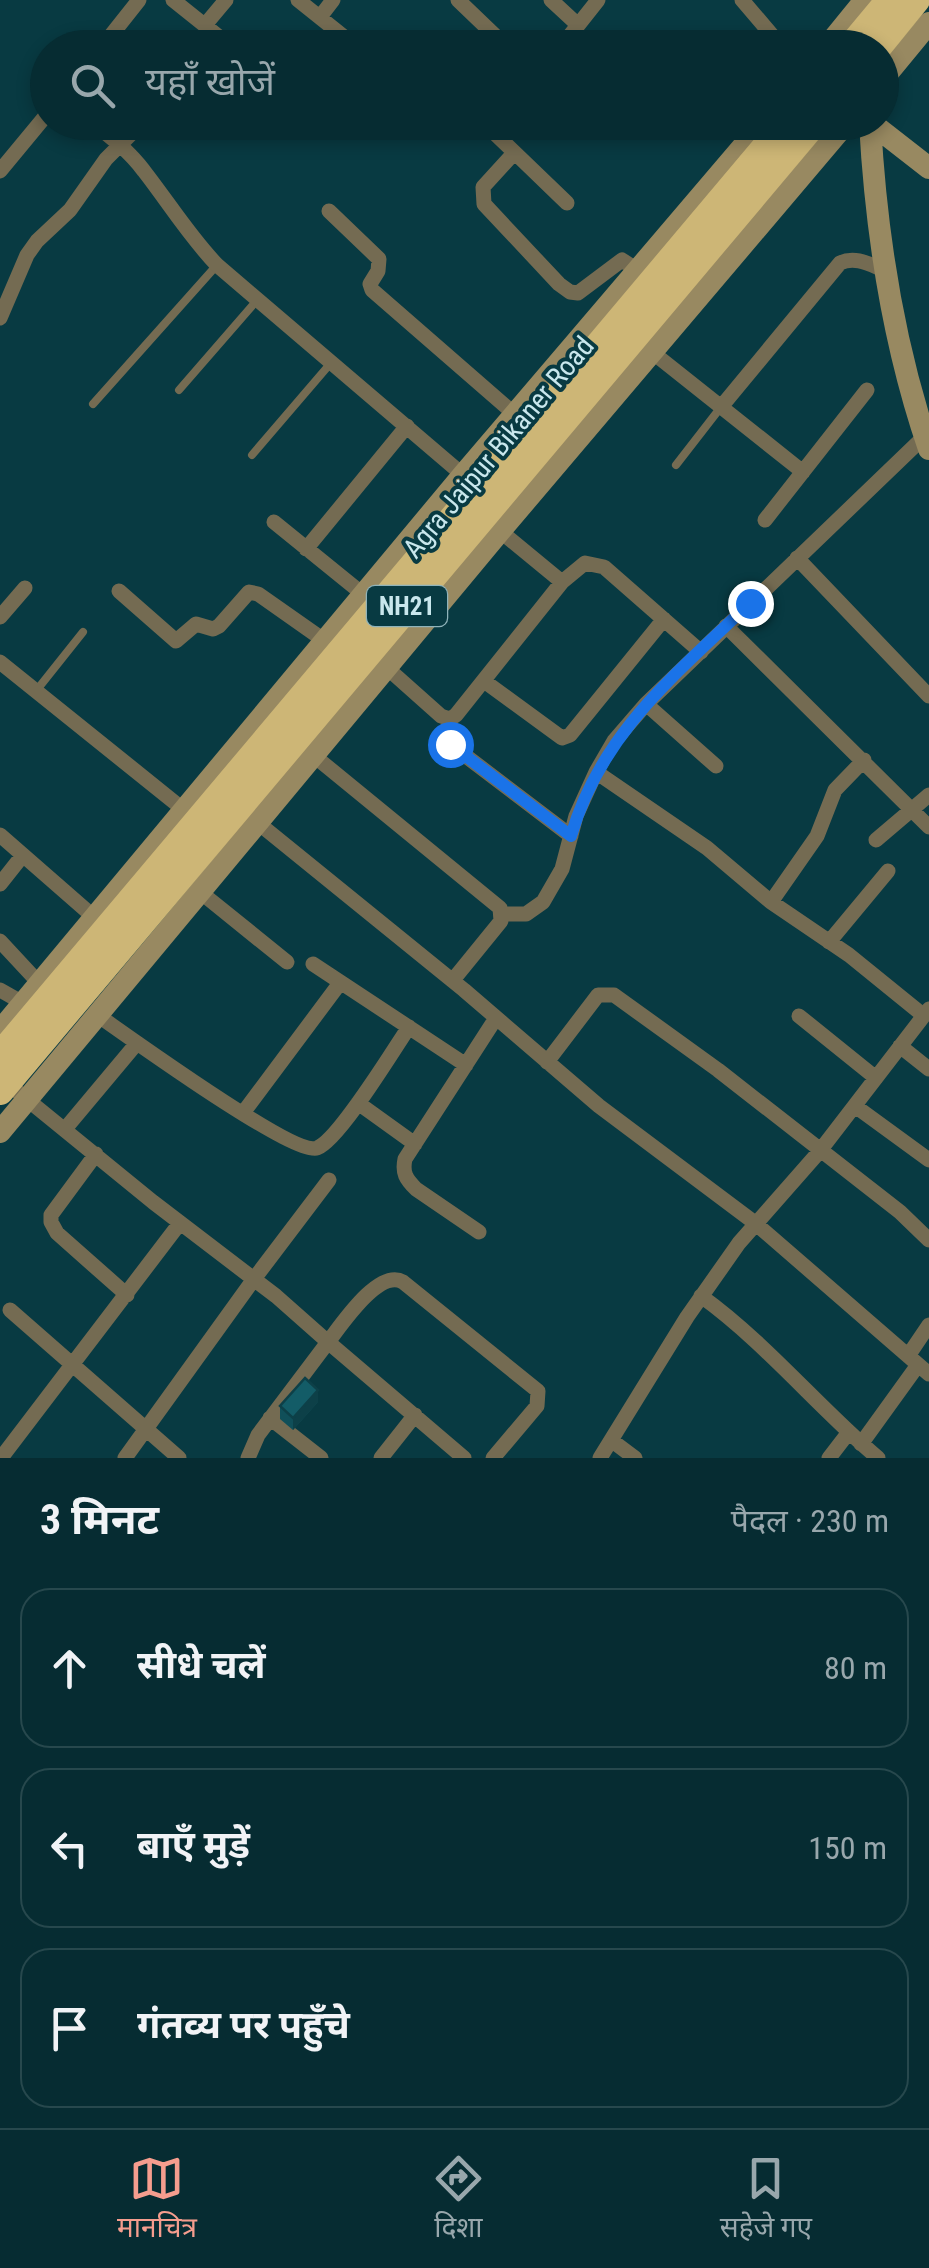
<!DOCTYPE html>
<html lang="hi">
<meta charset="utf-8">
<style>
:root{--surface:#062c32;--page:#0f343a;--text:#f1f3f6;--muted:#98a7ac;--line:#27484d;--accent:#f59d8e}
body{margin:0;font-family:"Roboto Condensed","Noto Sans Devanagari",sans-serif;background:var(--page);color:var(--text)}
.stop{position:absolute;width:30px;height:30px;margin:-22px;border:8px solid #1a73e8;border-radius:50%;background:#fff}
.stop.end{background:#1a73e8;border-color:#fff;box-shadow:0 2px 10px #0008}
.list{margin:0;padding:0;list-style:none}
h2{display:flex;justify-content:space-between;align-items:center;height:130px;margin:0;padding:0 40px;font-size:42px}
h2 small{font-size:32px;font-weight:400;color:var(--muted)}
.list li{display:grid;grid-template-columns:65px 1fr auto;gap:30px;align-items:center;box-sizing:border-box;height:160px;margin:0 20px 20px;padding:0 20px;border:2px solid var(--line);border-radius:30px}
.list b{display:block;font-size:38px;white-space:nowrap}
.list em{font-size:32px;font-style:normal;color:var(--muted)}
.icon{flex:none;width:55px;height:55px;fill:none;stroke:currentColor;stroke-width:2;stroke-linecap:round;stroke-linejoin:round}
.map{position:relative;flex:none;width:929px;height:1458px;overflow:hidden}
.search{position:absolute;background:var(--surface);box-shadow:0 5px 15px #0003;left:30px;right:30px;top:30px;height:110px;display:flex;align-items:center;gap:25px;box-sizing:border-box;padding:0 35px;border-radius:55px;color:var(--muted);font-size:38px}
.sheet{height:670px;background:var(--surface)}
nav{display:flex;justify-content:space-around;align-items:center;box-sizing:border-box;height:140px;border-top:2px solid var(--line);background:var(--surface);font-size:28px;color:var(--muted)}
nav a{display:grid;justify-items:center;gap:5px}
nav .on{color:var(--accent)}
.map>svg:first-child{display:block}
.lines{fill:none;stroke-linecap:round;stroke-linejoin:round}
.lane{stroke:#746b52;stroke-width:8}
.street{stroke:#746b52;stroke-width:15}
.secondary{stroke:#988961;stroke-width:22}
.highway{stroke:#cdb676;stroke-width:28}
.wall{fill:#104f59}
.shaded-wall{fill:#0d4048}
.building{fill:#135c67;stroke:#0d4048;stroke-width:2.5}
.route{stroke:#1a73e8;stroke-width:12}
.labels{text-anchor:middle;stroke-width:8;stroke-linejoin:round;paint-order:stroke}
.shield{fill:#083a42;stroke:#8fb3ba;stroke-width:2.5}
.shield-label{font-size:25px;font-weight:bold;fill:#c9e7ed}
.street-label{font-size:28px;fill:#c9e7ed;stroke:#083a42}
</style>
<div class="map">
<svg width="929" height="1458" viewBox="0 0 929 1458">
<rect width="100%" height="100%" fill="#083a42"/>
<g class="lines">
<path class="lane" d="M179 390 258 299
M93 404 217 265
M252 455 330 364
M676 465 721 407
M36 691 83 632"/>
<path class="street" d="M173 0 233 48
M298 0 353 44
M458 0 508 48
M551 0 578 25
M742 0 783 48
M320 17 333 0
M205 25 226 0
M101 48 139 0
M560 48 598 0
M92 122C111 137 130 152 144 171 169 203 189 236 217 265L463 475
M483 122 567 203
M514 153 483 187 484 204 559 284 570 292 578 293 622 260 639 271
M0 171 48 113
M329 211 379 259 378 271 370 284 372 290 519 418
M0 318 27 255 37 241 70 210 106 159 143 122
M652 352 803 472
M721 407 840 263C855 256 869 264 884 270
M765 520 867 390
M274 522 364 595
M500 531 562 582
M306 549 407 426
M797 558 929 696
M119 591 176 641 196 624 213 629 219 626 249 592 258 594 325 641
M0 617 25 588
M726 626 929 827
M0 662 184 810
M386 667 441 716 450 719 456 715 562 582 585 563 604 567 701 652
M484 681 562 738 570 735 664 619
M646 704 716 766
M450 719 446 733 450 744 571 836
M313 755 500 908 501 921 453 980
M252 818 464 990 599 1106 755 1223 929 1374
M0 835 95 918
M876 840 929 795
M0 884 23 855
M199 891 287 962
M771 902 817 836 835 790 864 760
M502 914H526L543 902 562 869 576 816 596 772
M0 941 39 983
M829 942 888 871
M313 964 466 1065
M0 990 23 1003
M96 1014C125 1034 293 1156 317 1148 339 1140 394 1049 409 1027
M923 1015 849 955 771 902 707 848 596 772 614 741 646 704 925 436
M799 1016 876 1078
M900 1046 929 1069
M547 1062 598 995H614L718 1070 900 1212 929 1240
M7 1083 153 1202 276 1296 328 1342 258 1435 248 1458
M358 1103 415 1144
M855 1106 929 1160
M243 1113 340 983
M65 1129 137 1043
M96 1154 51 1215V1222L57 1233 127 1295
M479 1232 416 1189C406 1179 402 1173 405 1159L496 1018
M701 1296C766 1343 817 1406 878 1458
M10 1310 179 1458
M908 1356 929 1325
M270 1418 321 1458
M611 1440 635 1458
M861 1444 918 1365
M1 1458 180 1223
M125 1458 254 1279 329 1180
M381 1458 415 1415
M464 1458 328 1342C342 1324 379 1268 403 1282L538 1391 537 1406 493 1458
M600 1458 687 1317 739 1243 819 1152 929 1009
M829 1458 849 1432"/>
<path class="secondary" d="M826 48 865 0
M882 80 929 23
M870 122 929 168
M870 123C876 233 893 344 929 449
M0 1031 463 475 764 122
M0 1132 500 531 847 122"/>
<path class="highway" d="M850 48 890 0
M877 48 916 0
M0 1056 787 122
M0 1091 815 122"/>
</g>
<path class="wall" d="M318 1402 293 1430 280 1419V1406Z"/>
<path class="shaded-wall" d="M318 1390V1402L293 1430V1418Z"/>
<path class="building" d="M305 1378 318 1390 293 1418 280 1406Z"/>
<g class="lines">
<path class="route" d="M450 744 571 836C601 733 675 675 750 603"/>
</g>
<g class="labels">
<rect class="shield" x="367" y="586" width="80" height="40" rx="8"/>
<g class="shield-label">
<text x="407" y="615">NH21</text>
</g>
<g class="street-label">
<text transform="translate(498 447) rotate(-50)" y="10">Agra Jaipur Bikaner Road</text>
</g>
</g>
</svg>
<div class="stop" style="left:450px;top:744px"></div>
<div class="stop end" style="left:750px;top:603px"></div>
<div class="search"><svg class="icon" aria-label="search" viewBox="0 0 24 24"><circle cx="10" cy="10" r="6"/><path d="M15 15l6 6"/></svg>यहाँ खोजें</div>
</div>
<section class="sheet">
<h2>3 मिनट<small>पैदल · 230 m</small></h2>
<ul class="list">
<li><svg class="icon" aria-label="ahead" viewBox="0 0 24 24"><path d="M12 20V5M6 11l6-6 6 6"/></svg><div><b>सीधे चलें</b></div><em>80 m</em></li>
<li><svg class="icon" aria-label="left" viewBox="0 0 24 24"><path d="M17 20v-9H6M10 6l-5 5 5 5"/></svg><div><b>बाएँ मुड़ें</b></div><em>150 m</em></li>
<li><svg class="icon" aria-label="arrive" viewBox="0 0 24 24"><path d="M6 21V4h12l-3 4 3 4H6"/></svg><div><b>गंतव्य पर पहुँचे</b></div></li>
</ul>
</section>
<nav>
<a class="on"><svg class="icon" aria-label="map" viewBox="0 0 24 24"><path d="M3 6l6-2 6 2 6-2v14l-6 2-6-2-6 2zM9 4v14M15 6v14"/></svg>मानचित्र</a>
<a><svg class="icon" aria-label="directions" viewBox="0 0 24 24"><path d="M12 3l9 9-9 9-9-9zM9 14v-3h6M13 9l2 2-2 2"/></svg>दिशा</a>
<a><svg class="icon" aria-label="saved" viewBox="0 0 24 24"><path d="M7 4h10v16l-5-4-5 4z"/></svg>सहेजे गए</a>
</nav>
